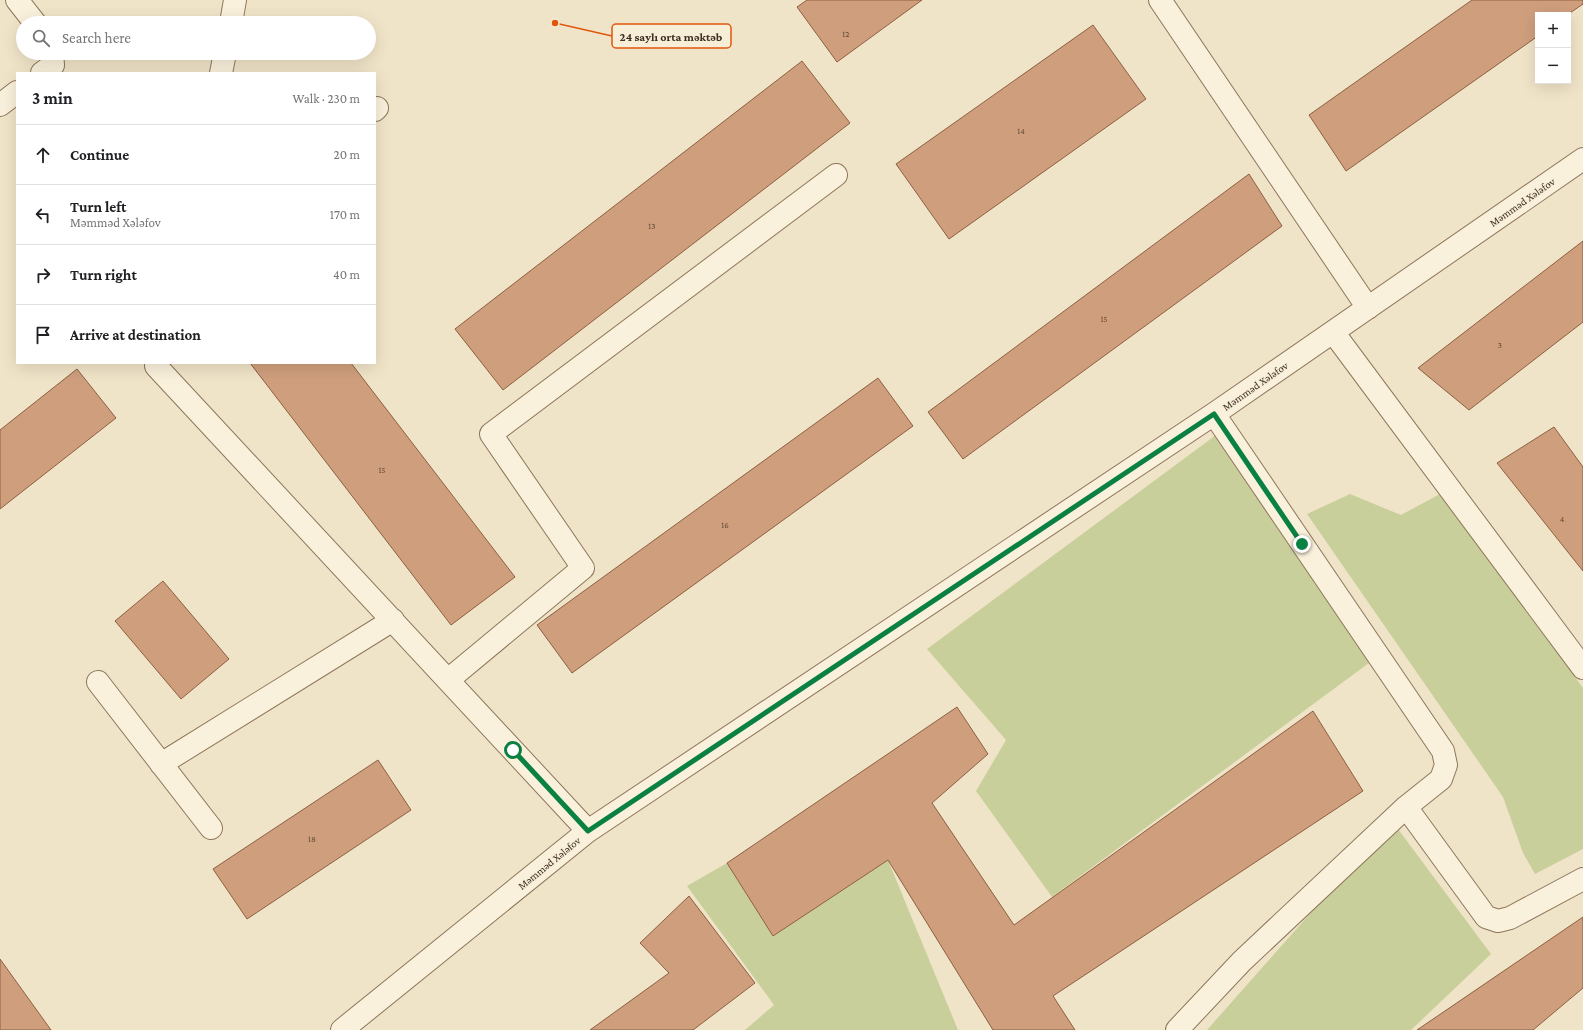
<!DOCTYPE html>
<meta charset="utf-8">
<style>
:root{--surface:#fff;--page:#f6f6f6;--text:#202124;--muted:#757577;--line:#e0e0e0}
body{margin:0;font-family:"Crimson Pro",serif;background:var(--page);color:var(--text)}
.controls{position:absolute;right:12px;top:12px;display:grid;overflow:hidden;border-radius:0px;box-shadow:0 4px 16px #0002}
.controls button{width:36px;height:36px;display:grid;place-items:center;padding:0;border:0;border-bottom:1px solid var(--line);background:var(--surface);color:var(--text);font:20px sans-serif}
.stop{position:absolute;width:12px;height:12px;margin:-9px;border:3px solid #0b8043;border-radius:50%;background:#fff}
.stop.end{background:#0b8043;border-color:#fff;box-shadow:0 1px 4px #0008}
.list{margin:0;padding:0;list-style:none}
h2{display:flex;justify-content:space-between;align-items:center;height:52px;margin:0;padding:0 16px;font-size:17px}
h2 small{font-size:13px;font-weight:400;color:var(--muted)}
.list li{display:grid;grid-template-columns:26px 1fr auto;gap:12px;align-items:center;box-sizing:border-box;height:60px;padding:0 16px;border-top:1px solid var(--line)}
.list b{display:block;font-size:15px;white-space:nowrap}
.list p{margin:0;font-size:13px;white-space:nowrap;color:var(--muted)}
.list em{font-size:13px;font-style:normal;color:var(--muted)}
.icon{flex:none;width:22px;height:22px;fill:none;stroke:currentColor;stroke-width:2;stroke-linecap:round;stroke-linejoin:round}
.map{position:relative;flex:none;width:1583px;height:1030px;overflow:hidden}
.search{position:absolute;background:var(--surface);box-shadow:0 4px 16px #0002;left:16px;top:16px;width:360px;height:44px;display:flex;align-items:center;gap:10px;box-sizing:border-box;padding:0 14px;border-radius:22px;color:var(--muted);font-size:15px}
.panel{position:absolute;background:var(--surface);box-shadow:0 4px 16px #0002;left:16px;top:72px;width:360px;height:292px;border-radius:0px}
.map>svg:first-child{display:block}
.green{fill:#c9cf9b}
.building{fill:#cf9f7d;stroke:#8d5f41}
.lines{fill:none;stroke-linecap:round;stroke-linejoin:round}
.minor-casing{stroke:#8d765c;stroke-width:24}
.minor{stroke:#faf1dc;stroke-width:22}
.route{stroke:#0b8043;stroke-width:5}
.labels{text-anchor:middle;stroke-width:3;stroke-linejoin:round;paint-order:stroke}
.number-label{font-size:9px;fill:#624a37}
.street-label{font-size:11px;fill:#3d2e20;stroke:#f7eed8}
.leader{fill:none;stroke:#df570d;stroke-width:1.5}
.callout-dot{fill:#df570d;stroke:#f7eed8;stroke-width:1.5}
.callout{fill:#f7eed8;stroke:#df570d;stroke-width:1.5}
.callout-label{font-size:12px;text-anchor:middle;font-weight:bold;fill:#3d2e20}
</style>
<div class="map">
<svg width="1583" height="1030" viewBox="0 0 1583 1030">
<rect width="100%" height="100%" fill="#f0e4c8"/>
<path class="green" d="M1216 435 1373 660 1052 897 976 791 1006 740 927 649Z
M1350 494 1401 515 1440 494 1583 688V849L1535 874 1523 853 1503 797 1307 514Z
M1392 821 1491 954 1411 1030H1207Z
M888 860 958 1030H745L774 1005 687 886 727 863 773 936Z"/>
<path class="building" d="M807 0H922L837 62 797 7Z
M1472 0H1583V4L1567 15H1538V36L1346 171 1309 115Z
M1093 25 1146 99 949 239 896 164Z
M802 61 850 123 503 390 455 329Z
M1249 174 1282 226 963 459 928 412Z
M1583 241V322L1469 410 1418 368Z
M250 363H351L515 577 451 625Z
M77 369 116 418 0 509V430Z
M878 378 913 426 572 673 537 625Z
M1554 427 1583 467V571L1497 463Z
M163 581 229 659 181 699 115 621Z
M957 707 988 754 932 803 1014 925 1313 711 1363 791 1053 996 1075 1030H993L888 860 773 936 727 863Z
M378 760 411 810 247 919 213 869Z
M689 896 755 983 693 1030H590L669 973 640 943Z
M1583 917V988L1533 1030H1417Z
M0 959 51 1030H0Z"/>
<g class="lines">
<defs>
<path id="minor" d="M17 0 35 23
M1160 0 1368 308
M231 23 235 0
M42 73 53 65 52 53
M221 73 225 53
M0 105 17 92
M375 110 377 108
M1333 332 1583 668
M156 363V366L588 831
M448 680 583 568 491 434 836 175
M98 682 211 828
M161 764 393 620
M1406 807 1486 917 1498 921 1510 918 1583 879
M342 1030 588 831 1214 414 1583 159
M1177 1030 1242 961 1406 807 1441 779 1446 765 1443 751 1214 414"/>
</defs>
<use href="#minor" class="minor-casing"/>
<use href="#minor" class="minor"/>
</g>
<g class="lines">
<path class="route" d="M513 750 588 831 1214 414 1302 544"/>
</g>
<g class="labels">
<g class="number-label">
<text x="846" y="37">12</text>
<text x="1021" y="134">14</text>
<text x="652" y="229">13</text>
<text x="1104" y="322">15</text>
<text x="1500" y="348">3</text>
<text x="382" y="473">15</text>
<text x="1562" y="522">4</text>
<text x="725" y="528">16</text>
<text x="312" y="842">18</text>
</g>
<g class="street-label">
<text transform="translate(1522 202) rotate(-35)" y="4">Məmməd Xələfov</text>
<text transform="translate(1255 386) rotate(-35)" y="4">Məmməd Xələfov</text>
<text transform="translate(549 863) rotate(-39)" y="4">Məmməd Xələfov</text>
</g>
</g>
<path class="leader" d="M555 23L612 36"/>
<circle class="callout-dot" cx="555" cy="23" r="4"/>
<rect class="callout" x="612" y="24" width="119" height="24" rx="4"/>
<g class="callout-label">
<text x="671" y="41">24 saylı orta məktəb</text>
</g>
</svg>
<div class="controls">
<button>+</button>
<button>−</button>
</div>
<div class="stop" style="left:513px;top:750px"></div>
<div class="stop end" style="left:1302px;top:544px"></div>
<div class="search"><svg class="icon" aria-label="search" viewBox="0 0 24 24"><circle cx="10" cy="10" r="6"/><path d="M15 15l6 6"/></svg>Search here</div>
<section class="panel">
<h2>3 min<small>Walk · 230 m</small></h2>
<ul class="list">
<li><svg class="icon" aria-label="ahead" viewBox="0 0 24 24"><path d="M12 20V5M6 11l6-6 6 6"/></svg><div><b>Continue</b></div><em>20 m</em></li>
<li><svg class="icon" aria-label="left" viewBox="0 0 24 24"><path d="M17 20v-9H6M10 6l-5 5 5 5"/></svg><div><b>Turn left</b><p>Məmməd Xələfov</p></div><em>170 m</em></li>
<li><svg class="icon" aria-label="right" viewBox="0 0 24 24"><path d="M7 20v-9h11M14 6l5 5-5 5"/></svg><div><b>Turn right</b></div><em>40 m</em></li>
<li><svg class="icon" aria-label="arrive" viewBox="0 0 24 24"><path d="M6 21V4h12l-3 4 3 4H6"/></svg><div><b>Arrive at destination</b></div></li>
</ul>
</section>
</div>
